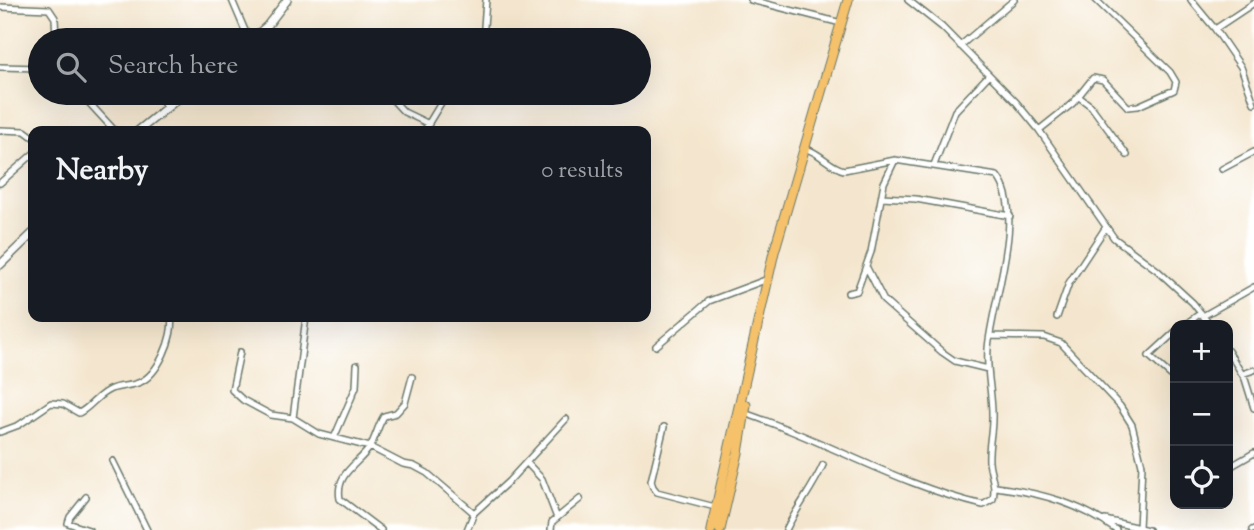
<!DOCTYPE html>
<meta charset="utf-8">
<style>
:root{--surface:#171b24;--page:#242831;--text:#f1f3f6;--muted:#9ea1a6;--line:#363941}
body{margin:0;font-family:"Sorts Mill Goudy",serif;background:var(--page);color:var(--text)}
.controls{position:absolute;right:21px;bottom:21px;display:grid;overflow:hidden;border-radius:14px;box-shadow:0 7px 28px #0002}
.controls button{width:63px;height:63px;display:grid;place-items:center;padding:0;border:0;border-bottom:2px solid var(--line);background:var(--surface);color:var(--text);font:35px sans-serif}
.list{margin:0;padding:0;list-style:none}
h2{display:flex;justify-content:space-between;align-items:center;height:91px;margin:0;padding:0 28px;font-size:30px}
h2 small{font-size:23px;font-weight:400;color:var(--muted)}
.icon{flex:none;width:38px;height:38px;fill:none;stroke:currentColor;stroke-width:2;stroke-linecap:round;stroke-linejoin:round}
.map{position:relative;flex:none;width:1254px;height:530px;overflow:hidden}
.search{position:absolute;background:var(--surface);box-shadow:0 7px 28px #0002;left:28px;top:28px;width:623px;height:77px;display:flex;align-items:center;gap:18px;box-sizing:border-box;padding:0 24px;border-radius:38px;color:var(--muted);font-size:26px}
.panel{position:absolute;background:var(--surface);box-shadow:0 7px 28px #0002;left:28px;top:126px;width:623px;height:196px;border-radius:14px}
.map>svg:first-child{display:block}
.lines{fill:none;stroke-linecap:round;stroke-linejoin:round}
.minor-casing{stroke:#6a786a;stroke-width:8}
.tertiary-casing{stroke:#6a786a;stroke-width:10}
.primary-casing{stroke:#6a786a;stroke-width:11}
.minor{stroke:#fff;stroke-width:5}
.tertiary{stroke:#fff;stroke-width:7}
.primary{stroke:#f5c16b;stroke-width:9}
</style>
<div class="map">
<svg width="1254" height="530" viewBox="0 0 1254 530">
<rect width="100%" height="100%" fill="#fff"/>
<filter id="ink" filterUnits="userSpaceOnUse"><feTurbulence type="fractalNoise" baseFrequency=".0143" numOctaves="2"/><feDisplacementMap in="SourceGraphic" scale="14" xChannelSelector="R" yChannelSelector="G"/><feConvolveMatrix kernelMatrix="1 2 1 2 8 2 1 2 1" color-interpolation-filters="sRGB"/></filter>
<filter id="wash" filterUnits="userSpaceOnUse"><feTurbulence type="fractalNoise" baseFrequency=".00686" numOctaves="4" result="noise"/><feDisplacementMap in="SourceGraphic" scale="28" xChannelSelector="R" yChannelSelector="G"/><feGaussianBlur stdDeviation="1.57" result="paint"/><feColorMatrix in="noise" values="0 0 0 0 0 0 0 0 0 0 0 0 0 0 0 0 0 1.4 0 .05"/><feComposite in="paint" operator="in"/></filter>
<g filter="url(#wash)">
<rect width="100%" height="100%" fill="#f4e6ce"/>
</g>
<g filter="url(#ink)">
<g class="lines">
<defs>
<path id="minor" d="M232 0 249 40
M751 0 841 23
M908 0 942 27 1016 102 1039 130 1114 238 1157 270 1193 303 1210 325
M1191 0 1215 29 1241 67 1254 103
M0 7 49 9 55 18 56 40
M1215 29 1254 3
M119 36 122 40
M417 40 418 35
M483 40 486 0
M960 46 1014 0
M0 67 40 68
M80 93 115 131
M158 93 167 108
M392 93V99L404 112 429 124
M1079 97 1091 106 1127 155
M0 130 25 131 33 137
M1039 130 1073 103 1093 78 1103 80 1128 107 1138 106 1174 90 1176 82 1170 72 1096 0
M424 131 447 93
M934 165 955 111 989 75
M1222 169 1254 152
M0 183 33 154
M882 197 916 199 1010 216
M867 268 884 301 942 352 955 361 988 369
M848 293 857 291 871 252 884 183 895 160
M1203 316 1254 287
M1057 317 1069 283 1106 227
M1184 325 1201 313
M1175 332 1149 356 1175 379
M990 336 1044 337 1061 343 1120 406 1132 425 1142 465 1139 528
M656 346 709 301 768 279
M1228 351 1245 379 1254 408
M240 352 232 390 243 400 271 415 293 418 319 434 370 447 403 464 414 466 427 473 474 513
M1242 374 1254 370
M744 413C825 440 899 485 983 505L993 499C996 485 991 476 989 462 988 447 992 434 992 419 993 396 986 373 988 349 991 305 1027 212 997 176L895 160 844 170C831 167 822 155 809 150
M293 418 306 317
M664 427 651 481 653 487 657 492 715 507
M0 432 19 425 51 403 63 404 79 413C91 407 98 394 111 389 119 386 130 386 138 383 158 376 175 336 171 317
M334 438 356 387 357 365
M113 461 147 530
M527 463 542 479 557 518
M1228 468 1254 453
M996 487C1040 493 1080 503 1116 530
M86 497 70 517 68 523 89 530
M1105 520 1148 530
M381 530 340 499C335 473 359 464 370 447 376 437 378 425 384 416L396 413 405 403 412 377
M467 530 474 513 509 481 566 419
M551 530 552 522 580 499
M786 530C797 507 813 488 823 465
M1252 530 1254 529"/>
<path id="tertiary" d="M251 40 267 26 287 0
M138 131 185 93
M0 265 33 233"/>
<path id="primary" d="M711 530 774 252 848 0
M720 530 738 453 746 405"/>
</defs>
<use href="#minor" class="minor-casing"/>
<use href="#tertiary" class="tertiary-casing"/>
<use href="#primary" class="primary-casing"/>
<use href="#minor" class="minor"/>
<use href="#tertiary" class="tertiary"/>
<use href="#primary" class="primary"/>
</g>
</g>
</svg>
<div class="controls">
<button>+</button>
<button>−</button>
<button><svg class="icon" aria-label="locate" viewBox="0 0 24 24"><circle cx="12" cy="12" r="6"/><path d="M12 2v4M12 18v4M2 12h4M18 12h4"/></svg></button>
</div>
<div class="search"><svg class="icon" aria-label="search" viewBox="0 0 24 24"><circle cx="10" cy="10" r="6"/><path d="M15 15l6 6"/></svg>Search here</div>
<section class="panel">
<h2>Nearby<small>0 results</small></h2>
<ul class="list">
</ul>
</section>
</div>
